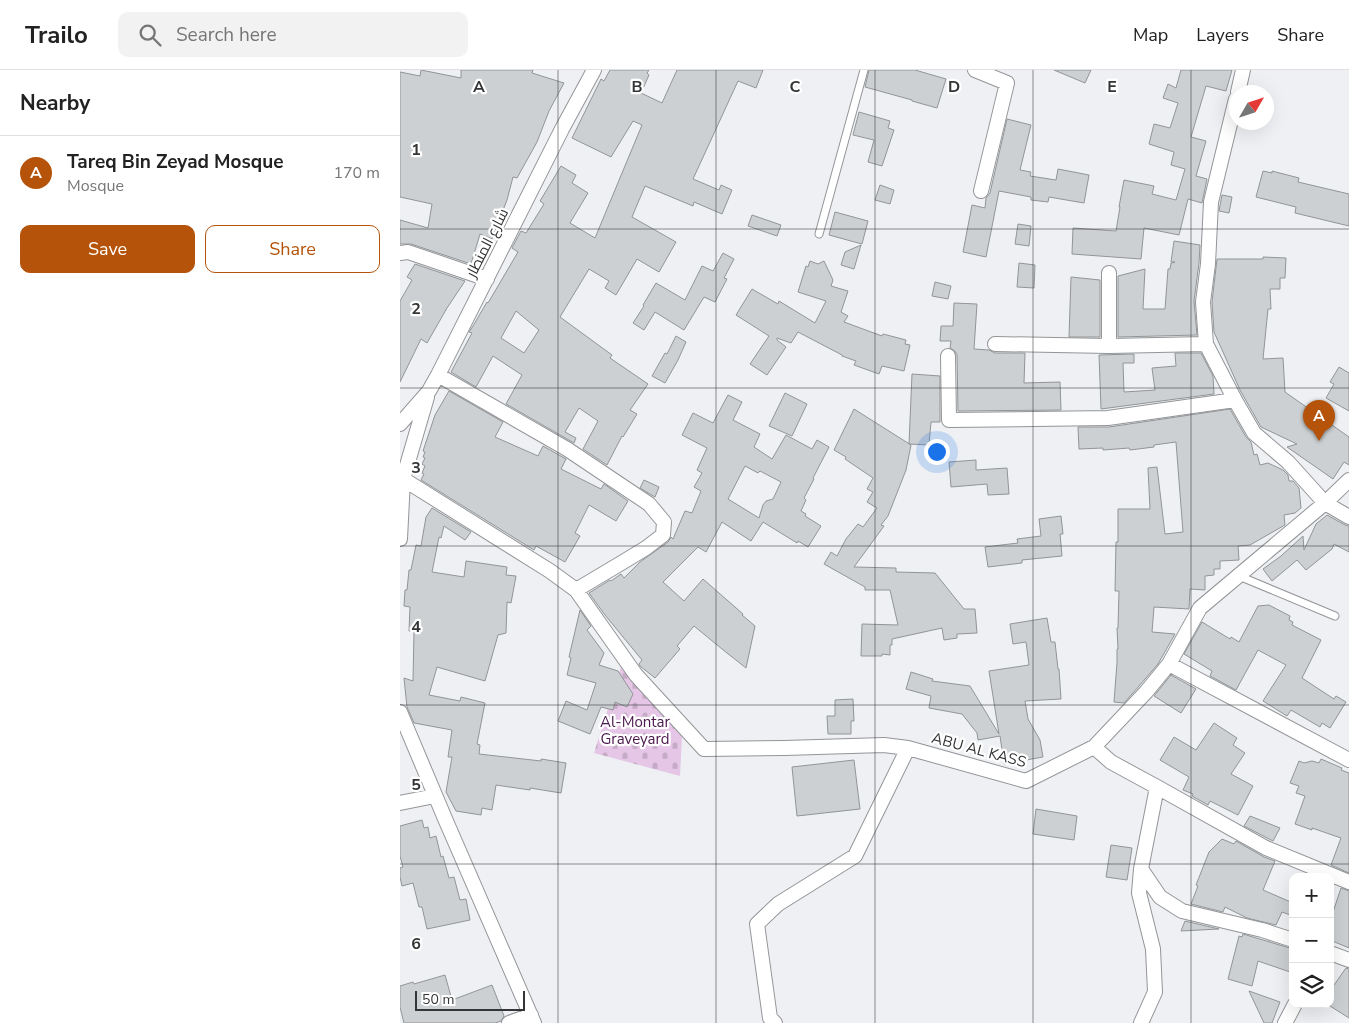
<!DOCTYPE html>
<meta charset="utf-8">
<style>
:root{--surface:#fff;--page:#f2f2f2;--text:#222;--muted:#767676;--line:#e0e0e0;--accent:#b45309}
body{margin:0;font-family:"Nunito Sans",Cairo,sans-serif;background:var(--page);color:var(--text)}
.controls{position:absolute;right:15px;bottom:15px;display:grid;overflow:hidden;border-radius:10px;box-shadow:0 5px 20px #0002}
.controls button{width:45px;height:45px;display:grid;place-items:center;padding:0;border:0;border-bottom:1px solid var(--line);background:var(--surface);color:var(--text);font:25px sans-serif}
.compass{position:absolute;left:829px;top:15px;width:45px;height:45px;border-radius:50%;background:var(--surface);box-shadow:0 5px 20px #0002;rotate:51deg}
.scale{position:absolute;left:15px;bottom:12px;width:110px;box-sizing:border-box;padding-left:5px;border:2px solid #343536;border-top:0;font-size:14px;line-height:18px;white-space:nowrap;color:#343536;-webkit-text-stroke:4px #fff;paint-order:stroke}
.you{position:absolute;left:536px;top:381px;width:18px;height:18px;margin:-12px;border:4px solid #fff;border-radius:50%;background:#1a73e8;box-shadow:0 0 0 8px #1a73e833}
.badge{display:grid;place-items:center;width:32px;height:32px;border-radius:50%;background:var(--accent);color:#fff;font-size:16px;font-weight:700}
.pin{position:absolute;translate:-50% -41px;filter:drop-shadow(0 1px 2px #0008)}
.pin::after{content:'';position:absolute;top:26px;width:18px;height:15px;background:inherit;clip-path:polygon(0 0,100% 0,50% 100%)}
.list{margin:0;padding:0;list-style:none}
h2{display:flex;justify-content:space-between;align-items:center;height:65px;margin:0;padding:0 20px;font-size:21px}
h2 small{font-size:16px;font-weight:400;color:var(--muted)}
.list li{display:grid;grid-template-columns:32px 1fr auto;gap:15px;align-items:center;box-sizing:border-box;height:75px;padding:0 20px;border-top:1px solid var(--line)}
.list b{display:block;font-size:19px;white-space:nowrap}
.list p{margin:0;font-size:16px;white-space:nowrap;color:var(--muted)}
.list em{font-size:16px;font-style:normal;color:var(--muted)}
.actions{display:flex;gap:10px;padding:15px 20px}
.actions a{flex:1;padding:11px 0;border:1px solid var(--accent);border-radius:10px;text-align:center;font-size:18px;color:var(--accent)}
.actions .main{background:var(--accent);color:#fff}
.icon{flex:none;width:28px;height:28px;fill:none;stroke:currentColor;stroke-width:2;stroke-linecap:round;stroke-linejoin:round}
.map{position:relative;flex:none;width:949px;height:953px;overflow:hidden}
header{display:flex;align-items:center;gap:30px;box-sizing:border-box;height:70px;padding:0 25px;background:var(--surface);border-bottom:1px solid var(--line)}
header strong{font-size:24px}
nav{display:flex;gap:28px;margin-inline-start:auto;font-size:18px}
.search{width:350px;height:45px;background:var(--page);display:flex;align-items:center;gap:12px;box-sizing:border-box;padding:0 18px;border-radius:10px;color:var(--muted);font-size:19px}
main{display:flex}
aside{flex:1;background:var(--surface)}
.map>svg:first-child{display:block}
.cemetery{fill:url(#cemetery-stones)}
.building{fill:#cdd0d2;stroke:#929597;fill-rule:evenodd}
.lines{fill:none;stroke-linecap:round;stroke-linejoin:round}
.lane-casing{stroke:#939597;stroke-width:9}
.street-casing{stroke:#939597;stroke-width:16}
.lane{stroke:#fff;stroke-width:7}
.street{stroke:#fff;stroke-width:14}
.grid{fill:none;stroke:#343536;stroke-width:1;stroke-opacity:0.55}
.labels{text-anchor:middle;stroke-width:4.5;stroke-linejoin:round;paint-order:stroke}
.street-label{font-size:15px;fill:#343536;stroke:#fff}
.park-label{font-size:15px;fill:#4a174d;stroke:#fff}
.grid-label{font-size:16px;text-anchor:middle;font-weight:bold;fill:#343536;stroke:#fff;stroke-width:4.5;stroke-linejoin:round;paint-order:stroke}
</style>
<header>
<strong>Trailo</strong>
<div class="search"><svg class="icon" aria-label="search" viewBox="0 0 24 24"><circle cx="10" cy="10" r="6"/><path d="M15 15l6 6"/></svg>Search here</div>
<nav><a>Map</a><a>Layers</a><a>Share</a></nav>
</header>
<main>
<aside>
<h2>Nearby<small></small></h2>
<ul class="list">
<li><span class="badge">A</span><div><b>Tareq Bin Zeyad Mosque</b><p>Mosque</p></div><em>170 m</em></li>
</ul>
<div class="actions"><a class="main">Save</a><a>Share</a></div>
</aside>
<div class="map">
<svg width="949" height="953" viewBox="0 0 949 953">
<defs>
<pattern id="cemetery-stones" width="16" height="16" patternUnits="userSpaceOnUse" patternTransform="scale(1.25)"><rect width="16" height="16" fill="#e5c6e6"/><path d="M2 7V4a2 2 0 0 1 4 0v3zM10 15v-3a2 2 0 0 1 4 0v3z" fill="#c5abc6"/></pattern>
</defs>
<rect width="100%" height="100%" fill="#eef0f3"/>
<path class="cemetery" d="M221 597 282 666 280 706 194 683Z"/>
<path class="building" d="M21 0 61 8V0H133L132 3 164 13 149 41 137 72 117 108 113 107 107 130 92 169 80 164 71 194 11 174H0V150L28 158 32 134 0 127V2L20 6Z
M210 0H249L247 3 249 5 241 23 262 33 277 0H363L356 18 338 11 293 109 319 120 321 115 332 120 322 144 294 132 293 136 245 116 232 147 276 172 259 202 237 189 216 225 205 218 209 211 189 199 160 247 212 285 210 288 248 314 230 340 237 344 223 367 222 366 207 395 183 379 198 351 179 338 165 362 176 368 174 373 106 334 122 305 93 286 76 317 51 302 72 263 69 262 73 256 87 232 88 233 118 182 112 178 121 161 126 163 144 134 140 131 161 96 176 105 172 113 188 123 170 153 195 168 242 55 233 51 211 87 172 68 201 9 204 11ZM116 241 139 260 124 283 101 268Z
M469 0H515L546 9 537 38 512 31V30L465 17Z
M654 0H691L685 13Z
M781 0H832L826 21 806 16 791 67 806 71 796 106 807 109 802 133 788 129 779 165 744 158 741 189 672 184 673 158 716 161 720 137H719L724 110 754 116 752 124 776 130 785 99 771 95 774 82 749 74 754 54 770 58 778 33 763 28 768 14 776 18Z
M459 42 490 51 488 58 494 60 482 96 468 92 474 70 453 65Z
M607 49 631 55 620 100 631 102 630 106 656 110 658 99 689 105 684 133 649 127 648 132 631 130V127L599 121 586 187 563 182 572 135 585 138 586 128 590 123Z
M863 101 872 103V101L899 108 898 112 949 124V156L895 143 896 137 856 127Z
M480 115 494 120 490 134 475 130Z
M822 125 832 127 829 143 819 141Z
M435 142 468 151 462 174 429 165Z
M352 145 381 155 377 166 348 156Z
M618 154 631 156 629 176 615 174Z
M774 171 800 175 799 193 794 231 797 265 718 267V206L745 199 743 239H765L768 199H770L771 193 775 192H771Z
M461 175 454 199 441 195 445 182Z
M323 183 334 189 324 208 327 209 315 232 304 227 284 260 255 242 244 260 233 253 244 236 243 235 256 213 285 230 302 196 313 201Z
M863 187 886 188 885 208H880V219H870L871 239H868L863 289 883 288 885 322 949 367V395L944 392 933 409 887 377 897 374 861 357 840 320 814 262 812 232 817 189H863Z
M410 191 418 194 424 191 433 210 431 216 448 221 441 242 448 246 444 252 482 266 483 264 506 270 505 274 510 275 504 301 482 296 479 304 454 295 456 291 442 286V285L398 262 391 273 377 268V270L386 277 367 305 350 294 369 266 336 245 352 219 378 234 379 231 415 253 426 231 398 222 406 196 408 197Z
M619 193 635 195 634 218 617 217Z
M15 194 65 211 47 238 27 273 21 269 0 312V231L12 210 7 207Z
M671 207 700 210V267H669Z
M535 212 551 216 548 229 532 226Z
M554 233 577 234 574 279 589 280 595 283H625L624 313 660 312 661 340 558 341 557 285 555 281 550 278 551 271H540L541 256H553Z
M276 266 286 272 278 290 265 313 252 306 265 283 267 284Z
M775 283H801L813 306 814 324 701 339 699 285 734 284V293H723L724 322 755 320 752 298 776 296Z
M939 297 949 303V341L926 328 934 314 930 312Z
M512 304 540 306V352H531L529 375 509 374Z
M49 321 103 352 95 367 138 386 143 376 166 389 161 399 201 419 204 414 228 431 216 451 189 435 175 463 180 466 165 492 136 476 134 480 21 410 24 404 22 403 25 396 22 394 25 388 23 387 25 382 23 381 35 345Z
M385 323 407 334 392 366 369 356Z
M328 325 342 332 333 350 360 364 354 377 372 389 386 365 412 379 417 370 429 377 413 408 414 409 404 428 406 430 401 441 406 444 405 446 421 456 408 477 398 471 397 473 363 452 351 471 322 452 306 482 298 477 263 512 284 531 303 509 343 544 342 545 355 556 346 598 322 579 294 556 277 576 280 579 255 608 240 596 239 594 242 590 205 545 189 523 210 510 211 511 221 504 224 508 240 492 268 472 271 467 273 469 285 441 292 443 301 421 294 417 302 403 297 400 307 378 282 365 293 343 313 353ZM345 396 358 403 360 401 381 412 373 429 366 431 363 435 359 448 328 429Z
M454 339 511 375 506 400 488 446 481 455 484 456 454 497 496 498V502L535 503 564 539H575L577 563 557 564V568L544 570 542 558 492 569V575H490V585L482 584V586H461L462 554 498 555 490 520H465V517L424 494 431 482 437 486 446 469 458 454 463 457 477 438 467 432 473 422 467 419 473 408 445 389 446 387 434 380Z
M830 339 846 367 851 372 854 385 857 384 860 395 868 393 883 400 888 405 889 411H893L899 418 901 438 895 443 884 445 885 455 850 475 838 476 839 490 820 491V499H814V505L805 506V520L790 519 789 539 754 537 752 562 775 564 758 594 739 616 724 633 714 632 717 593V579H718L717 558H718L719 521H715L716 472H718V439H750L748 398 757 397 765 464 783 462 776 372 754 375V377L730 380 729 378 703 380V378L679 379 678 357H709Z
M576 390V400L607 398 609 424 588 425 587 414 551 417 549 392Z
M244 410 259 417 255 427 240 418Z
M32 438 71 462 65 470 44 456 41 468 39 467 32 502 64 507 66 491 107 497 106 505 116 506 111 533 107 532 106 563 98 565 85 611 37 597 29 625 60 631 61 627 85 633 77 674 80 675 79 684 141 691V689L166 693 161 723 130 718V720L96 715 92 740 82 738 81 745 56 741 46 722 52 687H48L52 660 14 653 7 637 4 608 13 611 14 561H9L10 537 4 536 5 520H7L9 500H11L16 475 21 476 26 447Z
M927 445 945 455 949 456V482L934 474 932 479 906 500 897 490 872 511 863 499 881 486 903 466 904 480 916 454Z
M661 446 663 464H660L662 486 622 490V493L588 497 585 477 618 473 617 469 641 466 639 449Z
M869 535 890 546 889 550 893 552 892 555 921 570 902 608 934 629 936 626 946 632 930 658 922 653 920 657 891 640 887 646 863 631 886 595 858 580 836 620 810 606 812 601 784 584 802 552 830 569 831 567 839 572 858 536Z
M180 540 191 556 187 560 204 583 199 595 218 601 233 624 227 637 215 632 213 640 201 637 190 664 158 651 166 631 187 640 196 613 167 605 171 588 169 587Z
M647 548 651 572H655L658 599H659L661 629 625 631 628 649 640 670 643 687 604 694 600 666 578 670 577 663 562 644 529 638 531 626 506 619 511 602 533 609 532 611 570 616 599 664 589 601 629 595 626 572 613 574 610 554Z
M771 605 796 619 781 643 754 626Z
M453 629 454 651H451V664H428L427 646H435V630Z
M814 653 837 668 833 675 845 683 831 704 853 716 838 745 810 731 808 735 792 726 793 724 783 720 789 707 760 690 774 667 796 680Z
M921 689 942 698 941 700 949 703V803L931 795 941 768 912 758V760L895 754 905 726 896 723 899 716 890 713 899 691 904 693 912 691 919 693Z
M454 690 460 739 397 746 392 697Z
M636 739 677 746 674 770 633 764Z
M850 746 880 758 873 771 844 756Z
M22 750 24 758 28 757 30 768 36 766 41 787 43 786 49 808 54 807 60 830 66 829 70 850 27 859 22 837H19L13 813 2 816 0 807V798L3 797 0 786V756Z
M822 769 834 774 836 771 864 787 875 791 863 820 893 833V846L882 842 876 855 847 848 825 837 823 842 791 834 798 816 796 815 809 782Z
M711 775 732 778 727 810 706 807Z
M941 818 949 821V878L930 870V840L933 842Z
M785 851 819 859 781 861Z
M843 864 893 879V903L858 891 852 916 828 909 839 866 842 867Z
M946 898 949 899V948L930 936V913L934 915Z
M45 905 52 930 92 915 104 946 101 951 95 953H4L0 937V916L13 912 14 914Z
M849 921 880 932 872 953H864Z"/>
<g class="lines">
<defs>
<path id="lane" d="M419 164 464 0
M839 506 935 546"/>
<path id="street" d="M575 0 607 13 581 121
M838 22 843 0
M836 29 811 132 808 194 803 232 806 274 835 330 854 363 888 392 925 433 949 447
M0 183 8 182 87 209
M595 274 709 276 806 274
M709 276V203
M548 286 549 350 708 348 835 330
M38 305 167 379 249 434 264 452 263 465 246 478 223 492 176 520
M0 354 29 321 38 305 162 59 194 0
M3 409 150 501 176 520 236 605 304 679 384 678 484 675 508 678 626 711 694 677 746 622 769 594 800 538 925 433 949 410
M0 469 3 409 27 327
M769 594 949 690
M0 642 46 751 134 953
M694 677 711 692 757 717 866 778 949 812
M0 733 35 726
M741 799 760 827 782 841 862 860 893 870
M930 883 949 890
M109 953 131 945
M375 953 370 948 357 854 378 834 455 786 508 678
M741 953 755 922 753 879 739 823 741 799 757 717
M885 953 895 934"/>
</defs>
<use href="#lane" class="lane-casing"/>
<use href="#street" class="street-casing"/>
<use href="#lane" class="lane"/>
<use href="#street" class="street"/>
</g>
<path class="grid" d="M158 0V953M316 0V953M475 0V953M633 0V953M791 0V953M0 159H949M0 318H949M0 476H949M0 635H949M0 794H949"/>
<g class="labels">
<g class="street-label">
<text transform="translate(87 173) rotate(-63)" y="5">شارع المنطار</text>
<text transform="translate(579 680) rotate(15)" y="5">ABU AL KASS</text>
</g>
<g class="park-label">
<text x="235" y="657">Al-Montar<tspan x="235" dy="17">Graveyard</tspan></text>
</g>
</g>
<g class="grid-label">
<text x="79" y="22">A</text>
<text x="237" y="22">B</text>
<text x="395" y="22">C</text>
<text x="554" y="22">D</text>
<text x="712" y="22">E</text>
<text x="16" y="85">1</text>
<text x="16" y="244">2</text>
<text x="16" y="403">3</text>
<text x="16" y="562">4</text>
<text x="16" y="720">5</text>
<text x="16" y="879">6</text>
</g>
</svg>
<div class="controls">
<button>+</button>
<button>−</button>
<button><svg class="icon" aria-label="layers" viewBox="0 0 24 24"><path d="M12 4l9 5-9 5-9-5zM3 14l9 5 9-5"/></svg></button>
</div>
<svg class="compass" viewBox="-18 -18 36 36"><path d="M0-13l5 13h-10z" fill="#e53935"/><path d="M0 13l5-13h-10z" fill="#767676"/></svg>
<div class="scale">50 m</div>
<div class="you"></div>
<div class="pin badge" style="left:919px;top:371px">A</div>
</div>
</main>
